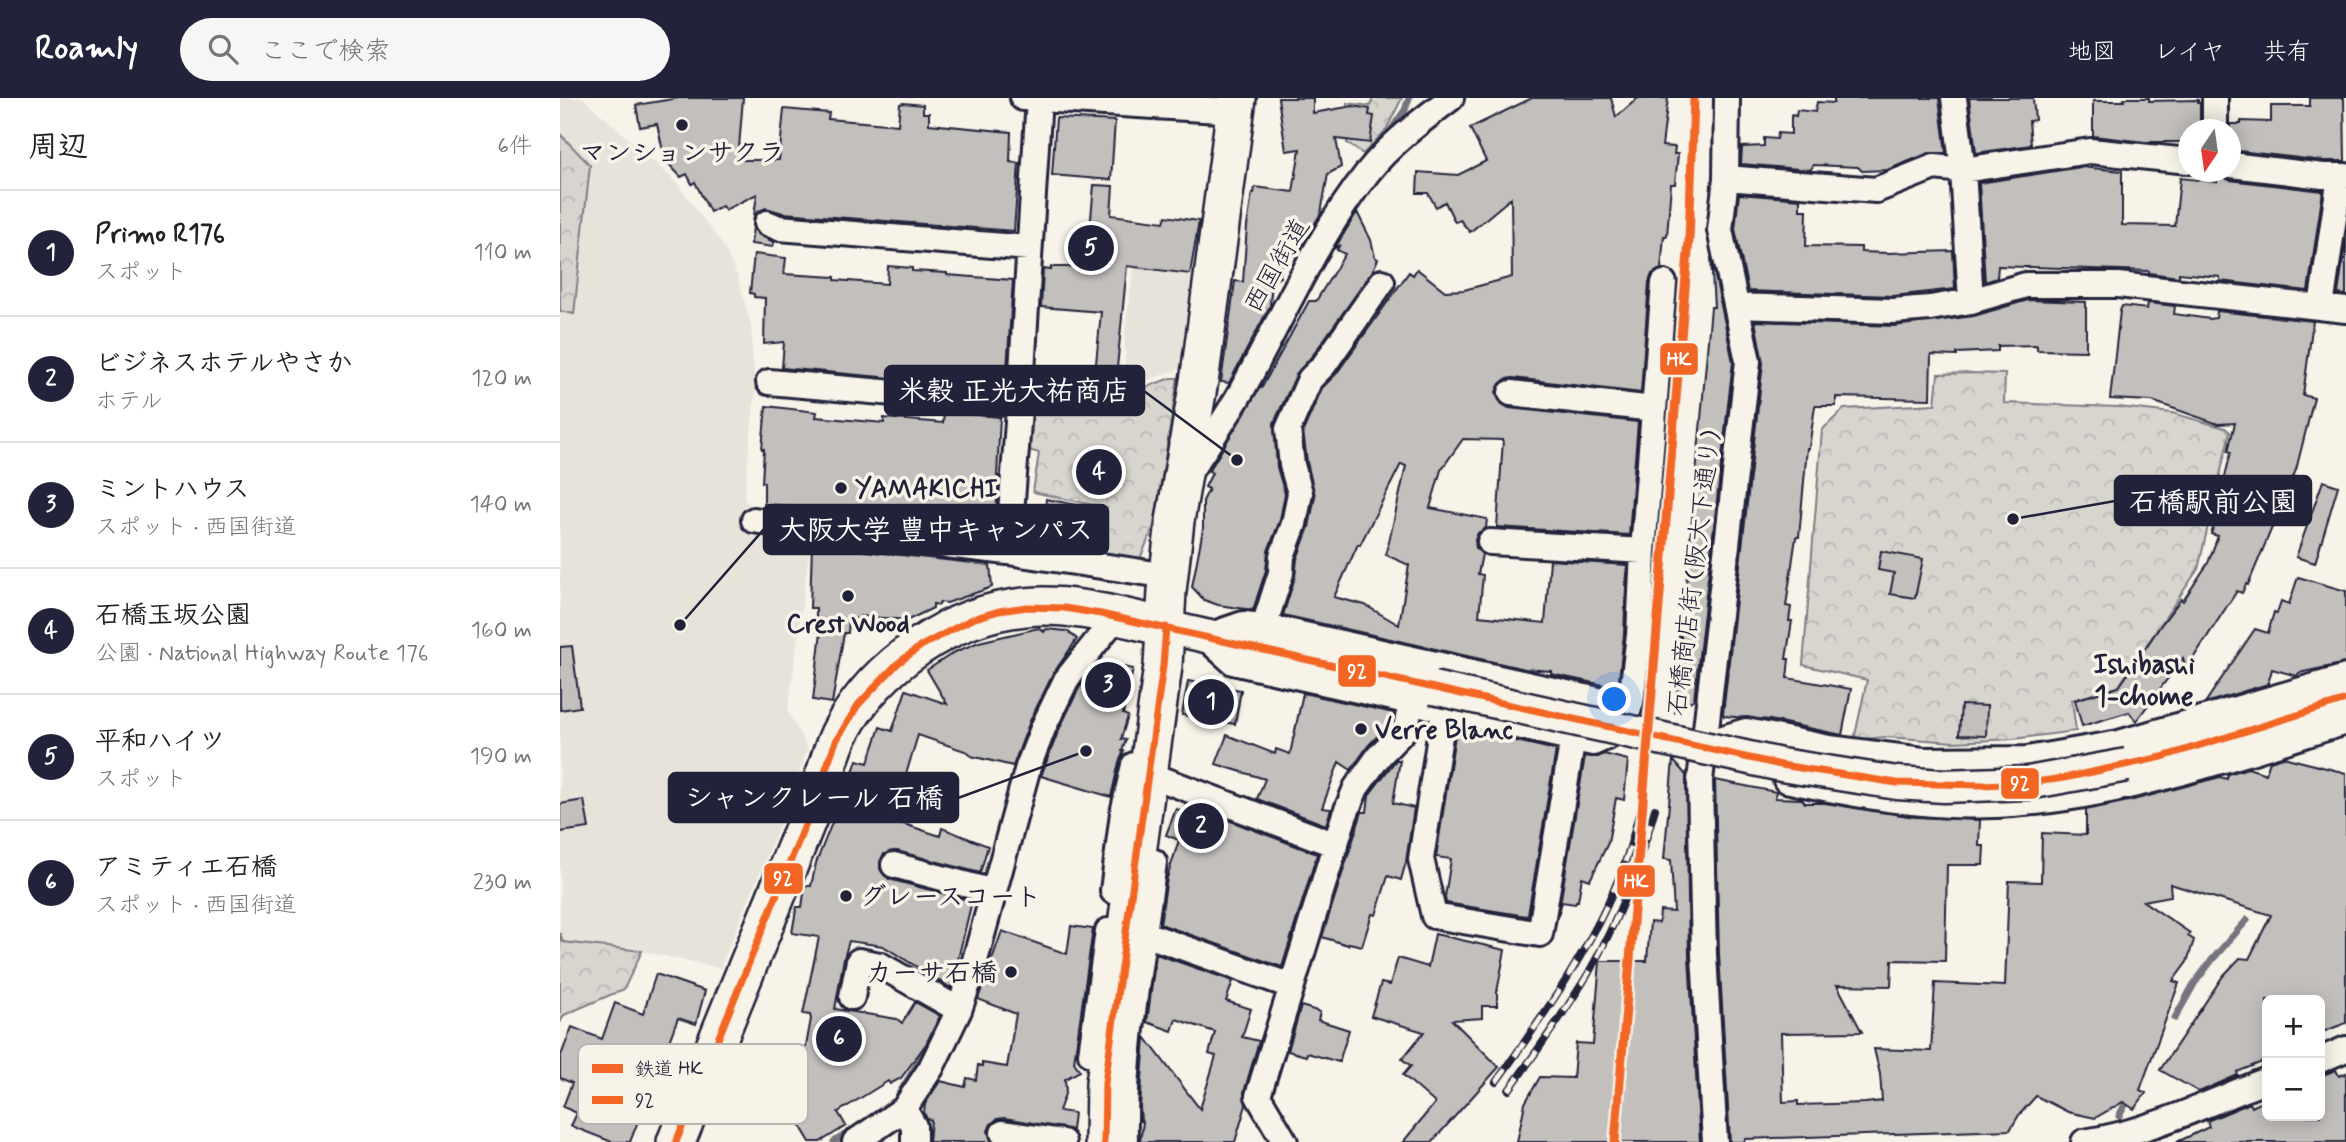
<!DOCTYPE html>
<html lang="ja">
<meta charset="utf-8">
<style>
:root{--surface:#fff;--page:#f6f6f6;--text:#222;--muted:#767676;--line:#e0e0e0;--accent:#22223b}
body{margin:0;font-family:Mynerve,"Klee One",sans-serif;background:var(--page);color:var(--text)}
.controls{position:absolute;right:21px;bottom:21px;display:grid;overflow:hidden;border-radius:10px;box-shadow:0 4px 18px #0003}
.controls button{width:63px;height:63px;display:grid;place-items:center;padding:0;border:0;border-bottom:2px solid var(--line);background:var(--surface);color:var(--text);font:35px sans-serif}
.compass{position:absolute;left:1618px;top:21px;width:63px;height:63px;border-radius:50%;background:var(--surface);box-shadow:0 4px 18px #0003;rotate:193deg}
.you{position:absolute;left:1055px;top:602px;width:24px;height:24px;margin:-18px;border:5px solid #fff;border-radius:50%;background:#1a73e8;box-shadow:0 0 0 10px #1a73e833}
.badge{display:grid;place-items:center;width:46px;height:46px;border-radius:50%;background:var(--accent);color:#fff;font-size:23px;font-weight:700}
.pin{position:absolute;translate:-50% -50%;border:4px solid #fff;box-shadow:0 2px 7px #0006}
.list{margin:0;padding:0;list-style:none}
h2{display:flex;justify-content:space-between;align-items:center;height:91px;margin:0;padding:0 28px;font-size:30px}
h2 small{font-size:23px;font-weight:400;color:var(--muted)}
.list li{display:grid;grid-template-columns:46px 1fr auto;gap:21px;align-items:center;box-sizing:border-box;height:126px;padding:0 28px;border-top:2px solid var(--line)}
.list b{display:block;font-size:26px;white-space:nowrap}
.list p{margin:0;font-size:23px;white-space:nowrap;color:var(--muted)}
.list em{font-size:23px;font-style:normal;color:var(--muted)}
.icon{flex:none;width:38px;height:38px;fill:none;stroke:currentColor;stroke-width:2;stroke-linecap:round;stroke-linejoin:round}
.map{position:relative;flex:none;width:1786px;height:1044px;overflow:hidden}
header{display:flex;align-items:center;gap:42px;box-sizing:border-box;height:98px;padding:0 35px;background:var(--accent);color:#fff}
header strong{font-size:33px}
nav{display:flex;gap:38px;margin-inline-start:auto;font-size:24px}
.search{width:490px;height:63px;background:var(--page);display:flex;align-items:center;gap:18px;box-sizing:border-box;padding:0 24px;border-radius:38px;color:var(--muted);font-size:26px}
main{display:flex}
aside{flex:1;background:var(--surface)}
.map>svg:first-child{display:block}
.built{fill:#e7e3db}
.forest{fill:url(#forest-crowns);stroke:#7d7c85;stroke-width:2}
.lines{fill:none;stroke-linecap:round;stroke-linejoin:round}
.stream{stroke:#76747f;stroke-width:7}
.building{fill:#c2bfbd;stroke:#22223b;stroke-width:2;fill-rule:evenodd}
.minor-casing{stroke:#22223b;stroke-width:30}
.major-casing{stroke:#22223b;stroke-width:37}
.highway-casing{stroke:#22223b;stroke-width:42}
.minor{stroke:#f7f3e8;stroke-width:24}
.major{stroke:#f7f3e8;stroke-width:32}
.highway{stroke:#f7f3e8;stroke-width:37}
.rail-casing{stroke:#22223b;stroke-width:8}
.rail{stroke:#f7f3e8;stroke-width:5;stroke-dasharray:16;stroke-linecap:butt}
.major-bridge-casing{stroke:#22223b;stroke-width:37;stroke-linecap:butt}
.major-bridge{stroke:#f7f3e8;stroke-width:32}
.bus-1-casing{stroke:#f7f3e8;stroke-width:12}
.bus-1{stroke:#f26522;stroke-width:7}
.rail-1-casing{stroke:#f7f3e8;stroke-width:14}
.rail-1{stroke:#f26627;stroke-width:9}
.poi-dot{fill:#22223b;stroke:#f7f3e8;stroke-width:2.5}
.labels{text-anchor:middle;stroke-width:7;stroke-linejoin:round;paint-order:stroke}
.poi-label{font-size:26px;font-weight:bold;fill:#22223b;stroke:#f7f3e8;text-anchor:start}
.street-label{font-size:26px;fill:#22223b;stroke:#f7f3e8}
.neighbourhood-label{font-size:28px;font-weight:bold;fill:#22223b;stroke:#f7f3e8}
.key{fill:#f7f3e8;stroke:#b7b4b4;stroke-width:2}
.key-label{font-size:19px;fill:#22223b}
.leader{fill:none;stroke:#22223b;stroke-width:2.5}
.callout-dot{fill:#22223b;stroke:#f7f3e8;stroke-width:2.5}
.callout{fill:#22223b;stroke:#22223b;stroke-width:2.5}
.callout-label{font-size:28px;text-anchor:middle;font-weight:bold;fill:#fff}
.line-badge{stroke:#f7f3e8;stroke-width:2.5}
.badge-label{font-size:19px;text-anchor:middle;font-weight:bold;fill:#fff}
</style>
<header>
<strong>Roamly</strong>
<div class="search"><svg class="icon" aria-label="search" viewBox="0 0 24 24"><circle cx="10" cy="10" r="6"/><path d="M15 15l6 6"/></svg>ここで検索</div>
<nav><a>地図</a><a>レイヤ</a><a>共有</a></nav>
</header>
<main>
<aside>
<h2>周辺<small>6件</small></h2>
<ul class="list">
<li><span class="badge">1</span><div><b>Primo R176</b><p>スポット</p></div><em>110 m</em></li>
<li><span class="badge">2</span><div><b>ビジネスホテルやさか</b><p>ホテル</p></div><em>120 m</em></li>
<li><span class="badge">3</span><div><b>ミントハウス</b><p>スポット · 西国街道</p></div><em>140 m</em></li>
<li><span class="badge">4</span><div><b>石橋玉坂公園</b><p>公園 · National Highway Route 176</p></div><em>160 m</em></li>
<li><span class="badge">5</span><div><b>平和ハイツ</b><p>スポット</p></div><em>190 m</em></li>
<li><span class="badge">6</span><div><b>アミティエ石橋</b><p>スポット · 西国街道</p></div><em>230 m</em></li>
</ul>
</aside>
<div class="map">
<svg width="1786" height="1044" viewBox="0 0 1786 1044">
<defs>
<pattern id="forest-crowns" width="20" height="18" patternUnits="userSpaceOnUse" patternTransform="scale(1.75)"><rect width="20" height="18" fill="#d8d5cf"/><path d="M2 6a3 3 0 1 1 6 0M12 15a3 3 0 1 1 6 0" fill="none" stroke="#b9b7b3"/></pattern>
</defs>
<rect width="100%" height="100%" fill="#f7f3e8"/>
<filter id="ink" filterUnits="userSpaceOnUse"><feTurbulence type="fractalNoise" baseFrequency=".0143" numOctaves="2"/><feDisplacementMap in="SourceGraphic" scale="14" xChannelSelector="R" yChannelSelector="G"/><feConvolveMatrix kernelMatrix="1 2 1 2 8 2 1 2 1" color-interpolation-filters="sRGB"/></filter>
<g filter="url(#ink)">
<path class="built" d="M0 0H23L116 84 164 149 178 180 191 227 195 296 184 401 196 413 251 440 228 614 248 651 222 721 160 870 82 853 64 891 4 917 0 925Z
M579 134 639 142 619 271 565 290V232Z"/>
<path class="forest" d="M813 0H842L826 32 803 56 787 45V5L810 8Z
M0 36 30 67 14 216 0 213Z
M1412 275 1445 276 1444 305 1559 309 1612 315 1665 330 1670 334 1638 471 1558 589 1512 602 1516 633 1453 641 1394 644 1326 639 1294 642 1307 582 1243 567 1262 332 1284 311 1375 306 1378 276Z
M473 279 561 298 611 280H618L594 428 579 463 540 456 547 410 473 394 479 355 465 351Z
M0 835 3 844 82 853 64 891 4 917 0 925Z"/>
<g class="lines">
<path class="stream" d="M827 38 845 12 849 0
M738 159 747 145
M1615 920 1634 886 1652 862 1687 822
M339 996 371 943
M1559 1018 1566 1005
M274 1044 291 1033"/>
</g>
<path class="building" d="M119 0H183L178 62H219L224 11 269 15 268 21 338 27 340 6 343 5 363 7V15H369V26L451 34 450 64 459 65 454 133 223 115 206 110 199 113 194 118 197 96 165 112 162 108 150 114 135 84 132 86 127 76 121 79 105 62 97 26 80 29 76 7Z
M718 0H753V15L793 8 810 11 809 17 814 18 810 45 776 41 781 69 768 76 761 115 751 132 742 130 733 125 732 143 723 142 720 179 712 183 710 208 669 285 661 284 675 183 683 184 687 128 692 95H694L695 89 733 94 740 51 726 53Z
M972 0H1051L1056 19 1078 0H1108L1102 48 1115 49 1114 56H1118L1115 86H1111L1107 138H1104L1101 171 1092 176 1089 184 1081 295 953 280 946 281 940 286 936 294 942 306 949 310 1078 324 1069 437 937 429 943 342 903 341 881 372 870 410 927 421 926 430 918 435 915 442 916 450 922 456 918 476 923 477 919 518 985 525 990 462 1067 467 1064 536 1058 590 991 576V573L965 571 723 517 735 479 737 461 749 429 755 398 747 364 743 333 762 290 776 276 849 174 853 177 857 171 885 193 904 192 952 179 951 100 910 134 900 122 895 124 885 104 876 109 868 95H857L858 74 898 77 926 63 910 30ZM841 366 846 368 826 457 849 467 839 527 805 507 774 499 798 446 800 447Z
M1274 0H1379L1386 55H1369L1327 72 1302 73 1298 69 1254 67 1250 72 1181 66 1182 49 1204 48V40L1217 41 1218 35 1231 36V17L1236 18 1237 12 1255 14 1257 4 1274 5Z
M1409 0H1473L1475 22 1469 23 1471 47 1416 55Z
M1564 0H1589V3L1638 2V5H1640V32H1628V44H1585L1533 38V3H1564Z
M1750 0H1784L1785 63H1764L1670 52V26H1681V23L1711 24V8H1750Z
M496 20 555 23 551 82 492 77Z
M1521 69 1562 73V127L1615 128 1620 80 1657 84 1658 76 1660 77 1669 82 1763 93 1748 193 1660 183V179L1619 175V179L1589 175V173L1438 168 1437 180 1425 184 1419 85Z
M534 87 553 88 551 117 604 124 606 118 639 123 630 176 567 168 555 290 534 286 541 214 481 209 483 171 491 172V169H538L539 143 529 142Z
M1179 96 1240 101V112H1247L1246 148 1301 149V154L1328 155 1393 153 1395 191 1333 198 1188 193 1175 131Z
M797 114 811 142 815 159 818 161 812 174 753 257 737 275 714 325 717 369 725 396 720 422 708 453 706 472 693 512 658 507 644 502 632 489 643 431V403L649 391 645 389 652 375 649 373 702 286 701 291 749 203H756L785 156 777 152 779 148 775 150Z
M193 129 201 138 214 144 213 149 191 146Z
M1786 140V197L1778 196Z
M194 156 226 160 224 176 275 179V182L327 186 328 168 352 170V173L387 175V177L453 182 446 286H442V290L222 270 224 244 204 246 205 200 194 199V196L190 195Z
M1151 159 1173 264 1134 601 1115 614 1121 538H1119L1122 525 1120 518 1126 488 1151 209H1154Z
M1468 202 1526 204V253L1477 252V247L1438 248V253L1397 255V258L1371 257 1370 301 1276 299V308H1255L1249 350H1247L1239 439H1236L1226 508 1231 509 1229 523H1232L1226 561H1229L1227 580 1291 591 1282 637 1210 622 1164 618 1163 616 1203 265 1195 223 1334 228 1414 218Z
M1588 205 1615 208 1614 216 1650 221 1656 220 1657 213 1753 223 1743 297 1754 300 1736 372 1688 487 1686 486 1682 495 1677 493 1626 571 1623 560 1576 623 1569 614 1522 628 1515 602 1559 589 1601 527 1621 501 1623 503 1648 465 1658 438 1651 436 1659 412 1657 411 1671 354 1668 353 1675 325 1658 326 1592 303 1550 301 1560 213 1562 208 1587 211Z
M206 308 257 314 256 319 324 325V320L383 325 384 314 440 319 437 378H439L434 437 301 422 302 413 204 406V384H202L204 351H202Z
M1763 383 1778 388 1755 465 1736 459Z
M486 401 543 412 535 452 468 442 474 410 485 412Z
M252 447 430 467 432 489 387 505 380 504 379 507 373 506V510L348 522 300 518 299 521 289 520 288 535H284L272 605 253 602 261 534 256 533V510H250Z
M1321 453 1363 461 1355 500 1330 496 1334 475 1318 472Z
M1738 479 1786 493V565L1739 575 1737 578 1712 571 1708 586 1645 605 1695 531 1708 535 1714 514 1717 515 1721 503 1729 506Z
M479 530 484 534 486 531 507 533 517 541 493 576 470 623 453 668 411 658 408 654 358 637 332 722 380 738 382 730 428 748 420 775 337 753 324 756 320 764V771L329 781 412 803 391 890 323 848 289 843 284 860 275 911 337 921 342 925 355 904 380 918 366 946 341 980 330 986 328 983 278 1014 286 1028 260 1044H250L232 1014 244 1007 234 990 238 958 244 959 251 921 250 917 243 916 259 839 232 835 236 812 237 809H242L245 788H251L256 765 285 692H287L297 662 308 665 320 629 332 633 346 592 387 606 367 572 395 554 419 544Z
M12 548 20 609 0 612V549Z
M540 564 573 571 563 616 568 618 561 641 566 642 562 653H564L559 664 551 699 481 678 498 634 519 590Z
M628 583 681 592 675 626 622 617Z
M743 595 834 615 832 623 808 648 791 672 779 664 762 710 771 711 766 727 697 701 705 681 656 666 667 637 715 656 716 651 730 656Z
M1401 607 1427 608 1426 638 1399 637Z
M898 630 996 652 968 817 966 818 886 805 885 799 891 761 876 759 896 631Z
M1044 656 1068 662 1064 702 1056 700 1048 745 1030 782 1022 779 1018 803H1016L1015 806 1002 804 998 818 1025 658 1038 659Z
M1723 659 1786 675V925L1760 935V902H1707V962L1677 974 1678 977 1639 994 1600 972 1663 878 1680 860 1689 861 1711 817 1610 786 1611 798 1583 803 1630 835 1628 838 1634 842 1627 864 1613 883 1619 885 1580 992 1586 995 1574 1011 1563 1004 1535 1020 1508 1014 1476 998 1459 1017 1450 1032 1185 1041 1184 1044H1170L1159 856 1155 682 1216 694 1215 700 1242 701 1245 705H1265L1355 719 1420 722 1419 748H1424L1423 767H1387L1385 863 1332 862 1331 888 1277 887 1302 934 1221 935 1223 1004 1238 1003V1007L1305 1005 1322 1003 1320 976 1314 951 1371 953 1375 885 1445 888 1449 783 1481 784 1482 735 1526 737V712L1573 702 1660 679 1667 681 1668 676 1688 670 1706 676 1710 663Z
M836 662H840L833 705 854 710 846 764 841 782 828 778 816 817 812 816 802 848 789 845 788 847 762 839 802 714H807L809 697Z
M1113 662 1126 677 1129 858 1140 1044H957L965 1005 980 979 1013 980 1016 945 1033 946 1040 863H1087L1090 824 1099 825 1100 813 1114 814 1111 762 1104 761Z
M24 702 29 730 0 734V706Z
M626 706 757 756 722 869 600 826 607 780 619 742 606 737 616 711 623 713Z
M511 828 533 831 514 964 520 973 505 981 506 993 499 1013 514 1015 512 1032 445 1020 437 1021 431 1026 428 1033 432 1044H369L371 1022 367 1021 364 1015 365 1006 380 983 405 989 407 980 416 982 418 967 422 968V965L447 969 456 916 418 901 442 833 507 856Z
M875 836 945 852 937 894V908H922V920L892 922 939 969 872 1044H843L875 1005 843 977 851 968 842 961 864 934 811 918 821 885 830 887 838 860 868 869Z
M596 856 673 883 666 903 691 911 682 939 699 943 684 994 686 1007 675 1044H580L583 1024 581 1023 580 1009 585 939 640 1011 656 958 649 956 655 934 616 921 612 933 587 924Z
M96 876 145 893 136 926 118 920 70 1044H52L11 1028 17 1015 3 1009 12 985 0 980V960L12 929 42 941 55 905 83 916Z
M741 908 760 914 758 922 789 932 779 964 747 955 746 958 728 953Z
M1776 972 1779 978 1786 975V1044H1617L1649 1029 1647 1023 1690 1005 1692 1009 1706 1002 1707 1018H1760V978Z"/>
<g class="lines">
<defs>
<path id="minor" d="M463 0 676 13
M1394 0 1403 72 1411 203
M1655 0V32
M1671 67 1763 78H1786
M1166 80 1316 92 1374 69 1403 72 1530 53 1629 63
M207 125 219 130 469 150
M1177 208 1333 213 1370 210 1411 203 1466 187H1558L1786 212
M1761 209 1780 78
M209 284 459 306
M951 295 1094 311
M627 377C646 349 666 321 682 292 723 219 756 140 808 74 831 45 862 22 891 0
M194 422 245 431 448 454 609 478
M930 444 1083 453
M448 454 462 273 479 0
M704 528 721 475 722 458 734 426 740 395 732 367 728 331 750 281 764 267 822 184
M884 612 861 761 874 818 980 836 1013 640
M1060 623 1068 613 1071 603 1079 537 1083 453 1104 185
M1066 629 1043 603 704 528 683 526 645 539 673 564 1033 645 1067 630
M1143 646 1186 633 1269 650 1363 662 1467 661 1559 645 1786 579
M604 682 776 747
M1226 682C1295 697 1364 710 1436 707 1556 702 1672 659 1786 624
M334 767 434 794
M553 793 563 715 574 667
M585 836 731 888
M292 899 299 863 320 867 399 912
M531 956 548 833
M1760 962 1786 951
M344 1011 354 1028V1044
M443 1035 503 1044
M295 1044 344 1011 371 970 399 912 411 877 468 669 484 628 506 582 556 519
M565 1044C563 950 582 857 594 764
M725 1044 698 998 784 719 796 690 819 658 846 630 851 605
M1155 1044 1144 857 1140 683 1188 263 1160 132 1166 80 1167 0
M1524 1044C1588 1035 1648 1005 1707 982"/>
<path id="major" d="M606 529 873 590
M1567 667 1637 649 1786 602"/>
<path id="highway" d="M116 1044C154 951 192 858 230 764 242 735 254 705 265 676 270 661 274 645 282 631 317 567 391 516 465 509 511 504 560 519 606 529
M544 1044 545 985 603 568 607 493 615 423 640 277 677 0"/>
</defs>
<use href="#minor" class="minor-casing"/>
<use href="#major" class="major-casing"/>
<use href="#highway" class="highway-casing"/>
<use href="#minor" class="minor"/>
<use href="#major" class="major"/>
<use href="#highway" class="highway"/>
<defs>
<path id="rail" d="M936 984C985 916 1034 847 1064 767 1072 746 1077 723 1083 700
M949 992C976 954 1004 916 1028 876 1057 825 1079 768 1095 711"/>
</defs>
<use href="#rail" class="rail-casing"/>
<use href="#rail" class="rail"/>
<defs>
<path id="major-bridge" d="M873 590 1221 667 1337 685 1384 688 1468 685 1567 667"/>
</defs>
<use href="#major-bridge" class="major-bridge-casing"/>
<use href="#major-bridge" class="major-bridge"/>
<defs>
<path id="bus-1" d="M116 1044 248 720 276 643 298 607 337 566 361 548 412 521 439 513 467 509 504 510 541 516 1221 667 1337 685 1422 687 1468 685 1504 680 1602 659 1786 602
M544 1044 545 985 603 568 606 529"/>
</defs>
<use href="#bus-1" class="bus-1-casing"/>
<use href="#bus-1" class="bus-1"/>
<defs>
<path id="rail-1" d="M1055 1044 1129 142 1134 0"/>
</defs>
<use href="#rail-1" class="rail-1-casing"/>
<use href="#rail-1" class="rail-1"/>
</g>
</g>
<g class="poi-dot">
<circle cx="122" cy="27" r="7"/>
<circle cx="281" cy="390" r="7"/>
<circle cx="288" cy="498" r="7"/>
<circle cx="801" cy="631" r="7"/>
<circle cx="286" cy="798" r="7"/>
<circle cx="451" cy="874" r="7"/>
</g>
<g class="labels">
<g class="poi-label">
<text x="122" y="63" text-anchor="middle">マンションサクラ</text>
<text x="295" y="399">YAMAKICHI</text>
<text x="288" y="534" text-anchor="middle">Crest Wood</text>
<text x="815" y="640">Verre Blanc</text>
<text x="300" y="807">グレースコート</text>
<text x="437" y="883" text-anchor="end">カーサ石橋</text>
</g>
<g class="street-label">
<text transform="translate(716 167) rotate(-60)" y="9">西国街道</text>
<text transform="translate(1133 475) rotate(-83)" y="9">石橋商店街 (阪大下通り)</text>
</g>
<g class="neighbourhood-label">
<text x="1584" y="575">Ishibashi<tspan x="1584" dy="32">1-chome</tspan></text>
</g>
</g>
<rect x="18" y="946" width="230" height="80" rx="10" class="key"/>
<rect x="32" y="966" width="31" height="9" fill="#f26627"/>
<rect x="32" y="998" width="31" height="8" fill="#f26522"/>
<g class="key-label">
<text x="75" y="977">鉄道 HK</text>
<text x="75" y="1009">92</text>
</g>
<path class="leader" d="M677 362L584 293M1453 421L1555 403M120 527L204 431M526 653L398 700"/>
<g class="callout-dot">
<circle cx="677" cy="362" r="7"/>
<circle cx="1453" cy="421" r="7"/>
<circle cx="120" cy="527" r="7"/>
<circle cx="526" cy="653" r="7"/>
</g>
<g class="callout">
<rect x="325" y="268" width="259" height="49" rx="7"/>
<rect x="1555" y="378" width="196" height="49" rx="7"/>
<rect x="204" y="407" width="344" height="49" rx="7"/>
<rect x="109" y="675" width="289" height="49" rx="7"/>
</g>
<g class="callout-label">
<text x="454" y="302">米穀 正光大祐商店</text>
<text x="1653" y="413">石橋駅前公園</text>
<text x="376" y="441">大阪大学 豊中キャンパス</text>
<text x="254" y="709">シャンクレール 石橋</text>
</g>
<g class="line-badge">
<rect x="1099" y="244" width="40" height="34" rx="7" fill="#f26627"/>
<rect x="777" y="556" width="40" height="34" rx="7" fill="#f26522"/>
<rect x="1440" y="669" width="40" height="33" rx="7" fill="#f26522"/>
<rect x="203" y="764" width="41" height="33" rx="7" fill="#f26522"/>
<rect x="1056" y="766" width="40" height="34" rx="7" fill="#f26627"/>
</g>
<g class="badge-label">
<text x="1119" y="268">HK</text>
<text x="797" y="580">92</text>
<text x="1460" y="692">92</text>
<text x="223" y="787">92</text>
<text x="1076" y="790">HK</text>
</g>
</svg>
<div class="controls">
<button>+</button>
<button>−</button>
</div>
<svg class="compass" viewBox="-18 -18 36 36"><path d="M0-13l5 13h-10z" fill="#e53935"/><path d="M0 13l5-13h-10z" fill="#767676"/></svg>
<div class="you"></div>
<div class="pin badge" style="left:651px;top:604px">1</div>
<div class="pin badge" style="left:641px;top:728px">2</div>
<div class="pin badge" style="left:548px;top:587px">3</div>
<div class="pin badge" style="left:539px;top:374px">4</div>
<div class="pin badge" style="left:531px;top:150px">5</div>
<div class="pin badge" style="left:279px;top:941px">6</div>
</div>
</main>
